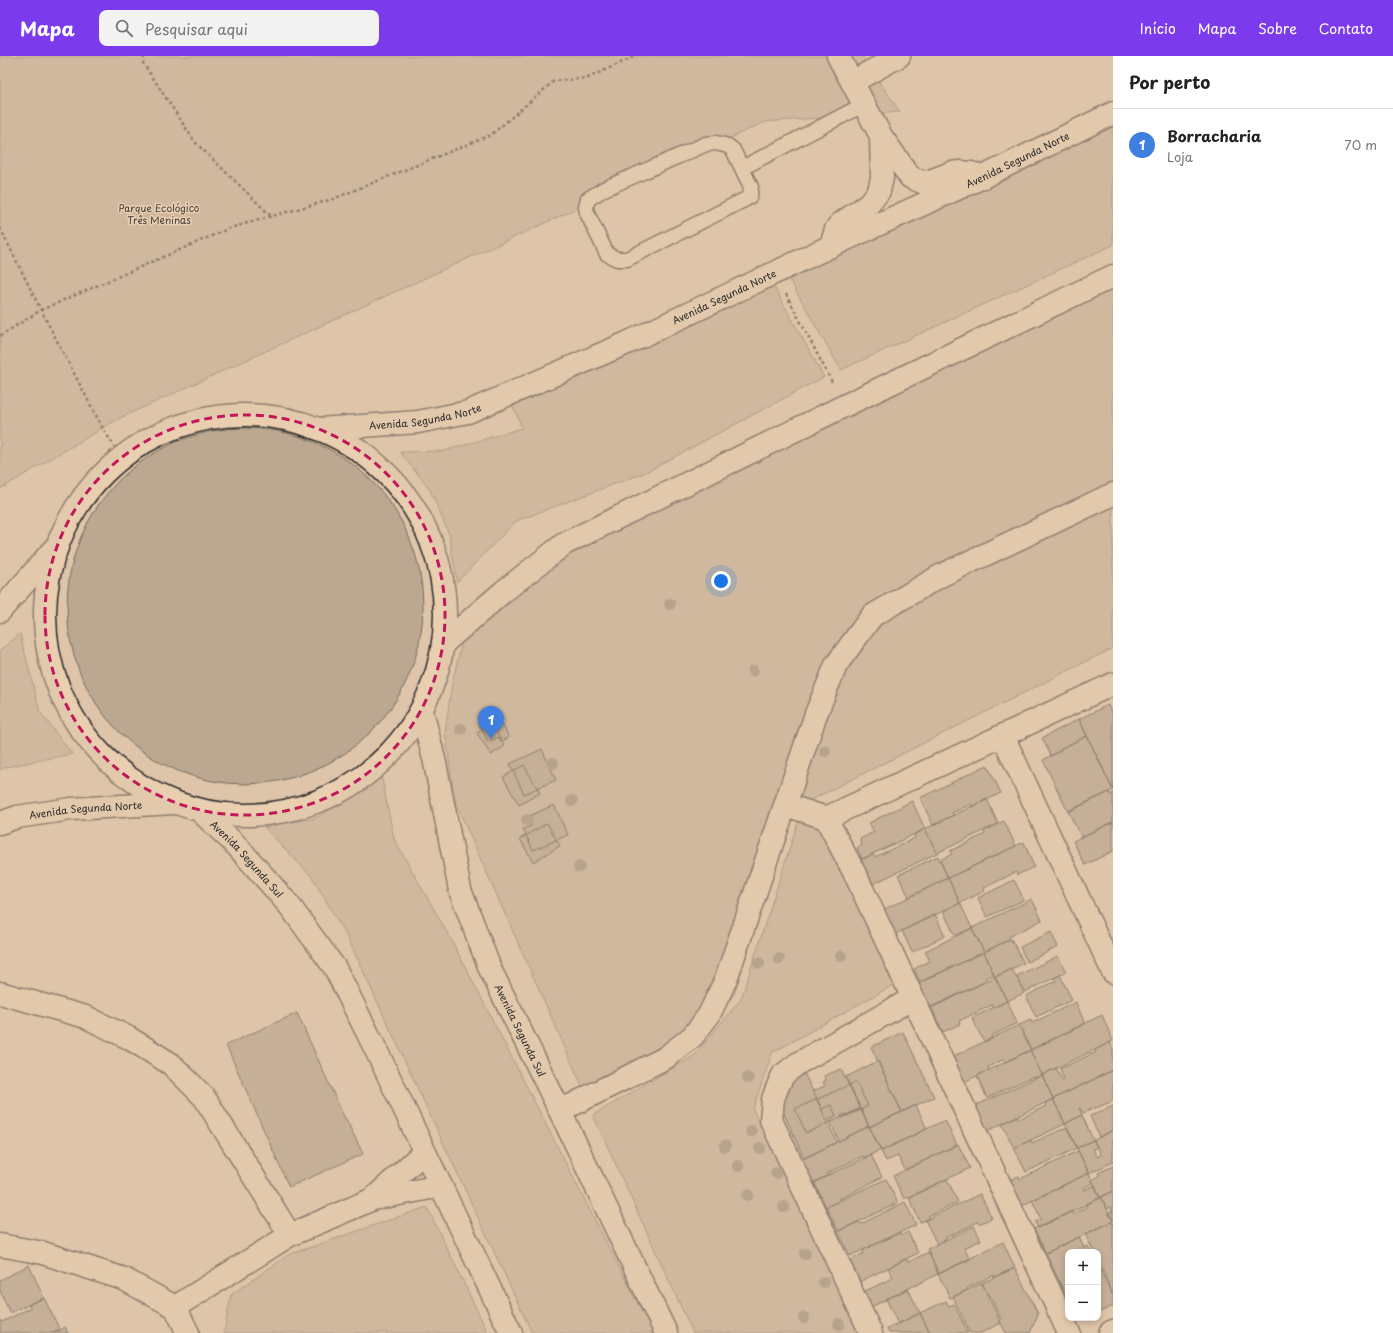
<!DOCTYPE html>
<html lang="pt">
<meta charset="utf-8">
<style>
:root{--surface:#fff;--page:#f2f2f2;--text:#222;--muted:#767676;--line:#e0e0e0;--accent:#7c3aed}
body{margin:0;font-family:"Playpen Sans",sans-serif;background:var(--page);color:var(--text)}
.controls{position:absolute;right:12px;bottom:12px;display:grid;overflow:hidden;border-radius:8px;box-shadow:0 2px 6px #0003}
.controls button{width:36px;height:36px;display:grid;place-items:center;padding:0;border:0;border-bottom:1px solid var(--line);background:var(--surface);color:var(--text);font:20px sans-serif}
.you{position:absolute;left:721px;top:525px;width:14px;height:14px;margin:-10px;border:3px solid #fff;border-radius:50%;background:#1a73e8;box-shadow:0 0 0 6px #1a73e833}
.badge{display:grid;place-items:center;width:26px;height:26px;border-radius:50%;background:var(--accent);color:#fff;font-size:13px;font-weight:700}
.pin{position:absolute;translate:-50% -33px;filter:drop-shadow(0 1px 2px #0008)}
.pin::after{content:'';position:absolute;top:21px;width:14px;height:12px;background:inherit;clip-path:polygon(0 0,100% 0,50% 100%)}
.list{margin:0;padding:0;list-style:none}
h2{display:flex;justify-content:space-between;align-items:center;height:52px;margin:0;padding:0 16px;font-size:17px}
h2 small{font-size:13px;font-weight:400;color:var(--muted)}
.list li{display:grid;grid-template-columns:26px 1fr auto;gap:12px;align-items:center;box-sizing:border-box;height:72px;padding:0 16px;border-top:1px solid var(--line)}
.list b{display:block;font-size:15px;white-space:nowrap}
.list p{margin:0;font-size:13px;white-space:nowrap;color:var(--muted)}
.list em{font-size:13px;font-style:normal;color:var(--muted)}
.icon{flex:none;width:22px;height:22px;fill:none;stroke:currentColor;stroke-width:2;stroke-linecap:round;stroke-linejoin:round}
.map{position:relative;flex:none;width:1113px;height:1277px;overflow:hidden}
header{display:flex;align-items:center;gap:24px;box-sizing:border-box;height:56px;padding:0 20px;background:var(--accent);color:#fff}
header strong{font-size:19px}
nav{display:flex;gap:22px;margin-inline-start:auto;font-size:14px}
.search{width:280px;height:36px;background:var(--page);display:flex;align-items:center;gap:10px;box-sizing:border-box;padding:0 14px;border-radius:8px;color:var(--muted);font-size:15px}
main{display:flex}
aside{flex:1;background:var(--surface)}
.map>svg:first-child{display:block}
.green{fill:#bca890;stroke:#746a5e}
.building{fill:#a69480;stroke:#2b2b2b}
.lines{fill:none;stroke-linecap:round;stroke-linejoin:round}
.lane-casing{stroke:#2b2b2b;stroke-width:17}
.street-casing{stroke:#2b2b2b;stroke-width:25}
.secondary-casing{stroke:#2b2b2b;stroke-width:25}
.path{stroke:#2b2b2b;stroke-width:2.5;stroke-dasharray:3 3;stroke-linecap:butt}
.lane{stroke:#e9ceb0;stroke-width:14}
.street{stroke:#e9ceb0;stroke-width:22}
.secondary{stroke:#e9ceb0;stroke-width:22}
.tree{fill:#887a6c}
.marked{fill:none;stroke:#c2185b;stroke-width:3;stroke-dasharray:8 5;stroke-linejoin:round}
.labels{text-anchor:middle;stroke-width:3;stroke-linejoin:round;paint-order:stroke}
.street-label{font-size:10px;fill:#2b2b2b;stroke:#e9ceb0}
.park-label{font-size:10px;fill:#413e3a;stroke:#e9ceb0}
</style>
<header>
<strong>Mapa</strong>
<div class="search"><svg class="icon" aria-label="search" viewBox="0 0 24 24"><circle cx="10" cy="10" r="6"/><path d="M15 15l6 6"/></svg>Pesquisar aqui</div>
<nav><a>Início</a><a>Mapa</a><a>Sobre</a><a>Contato</a></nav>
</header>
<main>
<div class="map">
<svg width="1113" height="1277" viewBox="0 0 1113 1277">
<rect width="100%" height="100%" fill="#dec4a8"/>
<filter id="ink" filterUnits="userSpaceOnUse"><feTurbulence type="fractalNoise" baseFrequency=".025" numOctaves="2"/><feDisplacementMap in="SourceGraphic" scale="8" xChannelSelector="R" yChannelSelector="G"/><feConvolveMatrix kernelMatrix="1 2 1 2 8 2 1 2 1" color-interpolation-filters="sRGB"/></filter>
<g filter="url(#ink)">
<path class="green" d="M0 0H862L900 56 765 66 118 363 0 433Z
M1113 62V189L841 314 789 223Z
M1113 221V592L791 754 734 939 688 993 592 1052 455 746 445 676 452 627 463 582 573 481Z
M773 229 824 321 644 417 516 465 457 526 449 478 430 434 400 396 444 395 522 372 513 350Z
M67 550a178 178 0 1 1 356 0a178 178 0 1 1-356 0Z
M20 578 40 656 72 698 6 711 0 714V594Z
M381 718 394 783 453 887 653 1277H532L348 883 312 821 264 771 315 762 346 745Z
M798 766 834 770 902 924 772 997 753 1053 860 1277H693L593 1059 695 999 741 943Z
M427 1151 488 1277H224L231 1239 288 1199Z"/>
<path class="building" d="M1108 649 1113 661V734L1079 663Z
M497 659 509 681 501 686 498 681 488 686 479 668Z
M1079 663 1087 680 1060 693 1061 694 1051 700 1042 682Z
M491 668 505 690 491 699 477 677Z
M1087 680 1113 734 1068 756 1043 704 1061 694 1060 693Z
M542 693 556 724 524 738 510 708Z
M524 709 540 737 519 749 503 721Z
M987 709 1001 737 972 751 971 748 952 757 954 759 933 769 920 742Z
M1109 736 1110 739 1113 737V766L1081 781 1068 755Z
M987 743 998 768 937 797 925 773Z
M912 745 925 773 862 803 857 792 862 789 860 783 874 776 869 767Z
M554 749 568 779 533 794 523 773 531 770 527 761Z
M1004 765 1016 790 948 822 940 804 952 798 950 795 985 778 984 775Z
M1113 766V795L1085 809 1073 785Z
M547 767 560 790 533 806 520 783Z
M925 773 937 797 873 828 861 804 873 798 875 801 915 782 914 779Z
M1024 786 1034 811 1017 819 1016 816 984 832 985 835 960 847 948 822Z
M938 800 948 822 909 841 898 819Z
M948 822 960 847 893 879 881 855Z
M1014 824 1024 844 987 861 978 842Z
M1032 843 1042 864 1009 881 1010 883 984 896 972 872Z
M960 847 972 872 955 880 943 855Z
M935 858 945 880 912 896 902 875Z
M972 872 984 896 920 926 914 913 930 905 925 895Z
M1051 876 1058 891 1027 906 1020 891Z
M1011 883 1024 907 995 921 984 896Z
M984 896 994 919 985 922 987 925 931 952 919 927Z
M1058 900 1066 916 1025 936 1017 920Z
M1012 913 1024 937 1007 945 995 921Z
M1060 919 1072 944 1036 961 1026 940 1056 925 1054 922Z
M995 921 1007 945 993 952 992 949 959 965 960 968 943 976 931 951Z
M1007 945 1017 967 991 980 992 983 984 986 972 962Z
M1076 946 1085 968 1031 994 1019 969 1031 964 1032 967Z
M297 957 345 1063H346L363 1098 289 1131 226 989Z
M1102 959 1113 985 1042 1019 1030 994Z
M1019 969 1031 994 1005 1006 1004 1003 988 1011 989 1014 964 1026 952 1001Z
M903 976 934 1041 902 1056 871 991Z
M1110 986 1113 993V1014L1053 1043 1042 1019 1056 1012 1062 1024 1064 1023 1060 1013 1096 996 1095 994Z
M1030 994 1042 1019 1035 1022 1034 1020 987 1042 977 1020Z
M878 1005 902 1056 869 1071 846 1021Z
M841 1013 860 1052 846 1059 845 1058 841 1060 842 1062 861 1054 869 1070 839 1085 829 1063 836 1060 831 1049 822 1053 813 1035 825 1030 823 1026 826 1025 824 1020Z
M1113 1014V1045L1083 1057 1080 1052H1079L1082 1059 1065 1068 1053 1043Z
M804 1017 837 1086 804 1102 784 1058 778 1057 791 1028Z
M1042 1019 1053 1043 987 1075 974 1050Z
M856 1026 868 1050 806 1077 795 1053Z
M1053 1043 1065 1068 1014 1092 1002 1068 1017 1060 1019 1063 1046 1050 1045 1047Z
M916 1049 927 1073 881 1095 869 1071Z
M1113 1050V1074L1099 1081 1090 1060Z
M1082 1059 1093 1084 1077 1092 1065 1068Z
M945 1064 957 1089 905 1114 898 1100 886 1105 881 1095Z
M869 1070 881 1094 863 1102V1100L826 1118 827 1120 812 1128 801 1104Z
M1067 1071 1077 1092 1026 1116 1014 1092 1031 1084 1032 1087Z
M1113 1074V1106L1089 1117 1077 1092 1093 1084 1097 1091 1093 1093 1097 1101 1101 1099 1094 1084Z
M958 1088 970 1112 904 1143 893 1120Z
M1078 1095 1089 1117 1021 1150 1009 1124 1019 1120 1020 1123Z
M871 1099 882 1121 842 1142H838L839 1145 826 1151 814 1126Z
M1113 1110V1135L1100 1142 1092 1124 1100 1120 1098 1117Z
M1089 1117 1093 1127 1084 1132 1085 1134 1095 1129 1100 1142 1038 1172 1035 1166 1041 1163 1032 1144Z
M886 1123 898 1147 838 1175 826 1151Z
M947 1123 958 1146 928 1160 929 1163 920 1166 909 1142Z
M1113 1135V1165L1108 1157 1113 1155 1110 1151 1107 1153 1101 1141Z
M980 1138 992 1162 979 1168 978 1166 945 1182 946 1184 937 1188 925 1164Z
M1101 1141 1113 1165 1046 1197 1034 1173 1072 1155 1073 1158 1087 1151 1086 1148Z
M905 1146 916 1169 850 1200 838 1175 859 1166 861 1168Z
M1112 1166 1113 1168V1240L1108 1229 1109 1228 1098 1205V1196H1094L1085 1178Z
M974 1170 981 1184 964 1192 970 1203 939 1218 927 1193Z
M900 1176 902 1179 908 1176 918 1197 859 1226 847 1206 864 1197 863 1194Z
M1079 1181 1084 1192 1088 1190 1091 1196H1068V1244L1046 1197Z
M1003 1186 1015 1212 994 1221V1219L967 1232 968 1234 950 1242 938 1218Z
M929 1196 938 1218 871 1251 863 1236 893 1222 888 1212 906 1203 908 1206Z
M29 1209 44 1242 10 1257 0 1235V1224Z
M1098 1209 1113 1240V1250L1098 1257Z
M1015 1212 1038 1258 1030 1277H1006L999 1264 1001 1263 988 1236 987 1237 982 1227Z
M982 1227 1001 1267 981 1277H970L953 1241Z
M908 1233 920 1257 898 1268 886 1243Z
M44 1242 60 1274 53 1277H0V1263L2 1266 30 1252 29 1248Z
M946 1245 949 1250 954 1248 968 1277H930L920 1257Z
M920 1257 930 1277H889L887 1273Z
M65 1271 68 1277H53L60 1274Z"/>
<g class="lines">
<defs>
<path id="lane" d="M716 87 728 90 733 94 751 131 750 140 746 143 627 203H617L607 198 587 157 586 151 588 143 604 133 706 88Z
M742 112 865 48"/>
<path id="street" d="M838 0 881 80 910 121 922 126 930 125 951 117 960 116 971 117 983 121
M852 26 899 0
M831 190 836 173 840 168 869 148 879 135 882 122 881 80
M1003 680 1113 916
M786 749 826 762
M0 937 86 961 129 982 171 1008 204 1041 290 1179
M560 1055 665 1002 693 980 709 959 726 923 816 658 836 609 872 560 940 520 1113 438
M373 1143 424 1096
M0 1189 43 1197 124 1223 175 1251 188 1277
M175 1251 290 1179 373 1143 441 1130
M871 1277 771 1064 773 1043 777 1032 783 1019 797 1008 913 942
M1069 1277 856 820 826 762 1113 628
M1110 1277 1113 1275"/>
<g id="secondary">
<circle cx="245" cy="559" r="200"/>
<path id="s1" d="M320 373 418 366 468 356 627 287 831 190 983 121 1113 57"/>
<path d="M0 555 54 493"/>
<path d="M445 586 504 535 564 488 844 350 1113 220"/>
<path id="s2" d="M422 655 435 707 460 834 490 913 560 1055 666 1277"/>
<path id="s3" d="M200 755 237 790 289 849 335 912 380 1002 511 1277"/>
<path id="s4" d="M0 767 17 761 71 753 173 747"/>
</g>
</defs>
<use href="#lane" class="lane-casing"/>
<use href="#street" class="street-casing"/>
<use href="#secondary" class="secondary-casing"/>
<path class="path" d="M144 0 143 7 195 86 271 160
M0 172 41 254 102 371 121 401
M786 238 833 328
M0 280 41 254 230 172 333 143 491 79 554 25 588 22 636 0"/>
<use href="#lane" class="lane"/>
<use href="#street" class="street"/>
<use href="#secondary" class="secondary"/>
</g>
<g class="tree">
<circle cx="670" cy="548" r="6"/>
<circle cx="753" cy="615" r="6"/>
<circle cx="461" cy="673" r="6"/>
<circle cx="825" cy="695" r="6"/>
<circle cx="553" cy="707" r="6"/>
<circle cx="572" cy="745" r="6"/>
<circle cx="527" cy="764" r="6"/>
<circle cx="579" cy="811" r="6"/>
<circle cx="841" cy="900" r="6"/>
<circle cx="779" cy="903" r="6"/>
<circle cx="759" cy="907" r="6"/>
<circle cx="748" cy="1022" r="6"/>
<circle cx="751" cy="1075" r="6"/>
<circle cx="725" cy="1090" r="6"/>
<circle cx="760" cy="1092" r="6"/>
<circle cx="738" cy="1110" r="6"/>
<circle cx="776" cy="1117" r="6"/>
<circle cx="748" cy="1139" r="6"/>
<circle cx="784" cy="1151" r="6"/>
<circle cx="805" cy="1198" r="6"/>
<circle cx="824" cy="1226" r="6"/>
<circle cx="804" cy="1262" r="6"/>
<circle cx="839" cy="1268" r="6"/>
</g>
</g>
<path d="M0 0H1113V1277H0ZM45 559a200 200 0 1 1 400 0a200 200 0 1 1-400 0Z" fill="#dec4a8" fill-opacity=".55" fill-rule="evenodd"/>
<path class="marked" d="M45 559a200 200 0 1 1 400 0a200 200 0 1 1-400 0Z"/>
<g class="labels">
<g class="street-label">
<text dy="4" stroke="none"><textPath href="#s1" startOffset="754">Avenida Segunda Norte</textPath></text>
<text dy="4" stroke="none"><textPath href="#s1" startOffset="430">Avenida Segunda Norte</textPath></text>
<text dy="4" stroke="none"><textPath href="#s1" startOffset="106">Avenida Segunda Norte</textPath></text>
<text dy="4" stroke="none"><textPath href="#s4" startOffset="87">Avenida Segunda Norte</textPath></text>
<text dy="4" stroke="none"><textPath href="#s3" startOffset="67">Avenida Segunda Sul</textPath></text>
<text dy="4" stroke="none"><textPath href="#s2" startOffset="336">Avenida Segunda Sul</textPath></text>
</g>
<g class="park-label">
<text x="159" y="156">Parque Ecológico<tspan x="159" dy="12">Três Meninas</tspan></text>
</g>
</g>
</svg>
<div class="controls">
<button>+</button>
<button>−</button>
</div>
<div class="you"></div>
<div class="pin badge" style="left:491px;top:683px;background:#3f7fe0">1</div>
</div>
<aside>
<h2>Por perto<small></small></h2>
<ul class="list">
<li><span class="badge" style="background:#3f7fe0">1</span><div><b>Borracharia</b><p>Loja</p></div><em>70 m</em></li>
</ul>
</aside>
</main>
